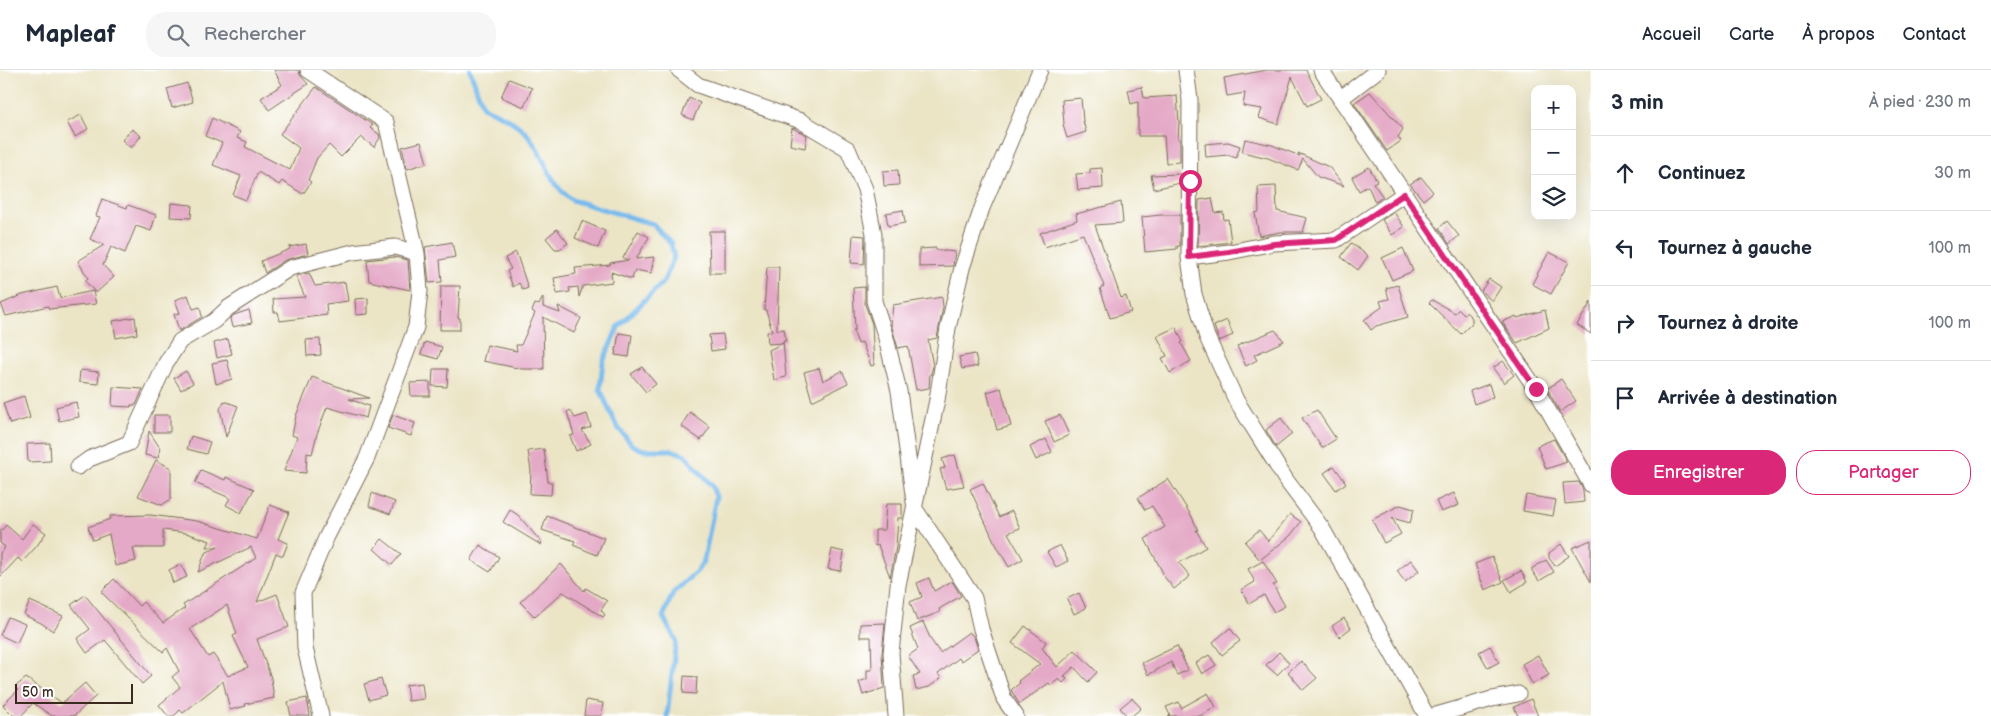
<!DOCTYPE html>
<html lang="fr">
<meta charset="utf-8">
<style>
:root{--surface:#fff;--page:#f6f6f7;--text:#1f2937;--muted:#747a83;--line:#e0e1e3;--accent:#db2777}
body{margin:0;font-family:"Balsamiq Sans",sans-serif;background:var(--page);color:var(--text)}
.controls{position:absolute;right:15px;top:15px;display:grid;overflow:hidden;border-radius:10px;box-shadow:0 5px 20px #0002}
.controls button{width:45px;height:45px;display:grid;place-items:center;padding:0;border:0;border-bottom:1px solid var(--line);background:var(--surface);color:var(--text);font:25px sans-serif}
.scale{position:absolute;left:15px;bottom:12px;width:118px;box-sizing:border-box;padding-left:5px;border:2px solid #3b2a1e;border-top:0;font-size:14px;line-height:18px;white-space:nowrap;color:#3b2a1e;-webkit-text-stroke:4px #fff;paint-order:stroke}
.stop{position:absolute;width:15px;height:15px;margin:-11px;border:4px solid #db2777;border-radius:50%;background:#fff}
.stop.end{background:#db2777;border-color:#fff;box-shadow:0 1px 5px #0008}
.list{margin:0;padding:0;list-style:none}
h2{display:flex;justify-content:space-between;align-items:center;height:65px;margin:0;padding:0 20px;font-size:21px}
h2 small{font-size:16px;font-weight:400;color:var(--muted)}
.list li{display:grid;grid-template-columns:32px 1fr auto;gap:15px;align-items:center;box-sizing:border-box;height:75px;padding:0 20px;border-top:1px solid var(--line)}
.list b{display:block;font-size:19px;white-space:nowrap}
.list em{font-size:16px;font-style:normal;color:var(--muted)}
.actions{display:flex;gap:10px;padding:15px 20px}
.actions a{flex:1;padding:11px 0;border:1px solid var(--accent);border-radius:20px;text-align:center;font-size:18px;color:var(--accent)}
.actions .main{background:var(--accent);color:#fff}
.icon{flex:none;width:28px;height:28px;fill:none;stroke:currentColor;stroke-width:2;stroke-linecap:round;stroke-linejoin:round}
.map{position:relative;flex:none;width:1591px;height:646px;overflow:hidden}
header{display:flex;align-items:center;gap:30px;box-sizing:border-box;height:70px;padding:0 25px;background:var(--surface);border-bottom:1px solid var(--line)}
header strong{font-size:24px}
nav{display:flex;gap:28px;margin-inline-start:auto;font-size:18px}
.search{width:350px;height:45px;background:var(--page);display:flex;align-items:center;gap:12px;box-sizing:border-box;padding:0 18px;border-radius:20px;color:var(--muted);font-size:19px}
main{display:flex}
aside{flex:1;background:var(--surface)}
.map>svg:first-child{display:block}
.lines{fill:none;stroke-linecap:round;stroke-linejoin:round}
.stream{stroke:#77baed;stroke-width:5}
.building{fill:#e4a9c6;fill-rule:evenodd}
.street-casing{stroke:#796b59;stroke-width:17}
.street{stroke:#fff;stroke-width:15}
.route{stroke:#db2777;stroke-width:6}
</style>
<header>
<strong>Mapleaf</strong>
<div class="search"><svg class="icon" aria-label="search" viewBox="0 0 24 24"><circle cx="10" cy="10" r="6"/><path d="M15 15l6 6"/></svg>Rechercher</div>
<nav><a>Accueil</a><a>Carte</a><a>À propos</a><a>Contact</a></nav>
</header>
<main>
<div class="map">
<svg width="1591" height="646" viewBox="0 0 1591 646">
<rect width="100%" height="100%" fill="#fff"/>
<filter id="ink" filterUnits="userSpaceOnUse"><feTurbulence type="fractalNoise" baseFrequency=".02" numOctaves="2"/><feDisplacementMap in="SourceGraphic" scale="10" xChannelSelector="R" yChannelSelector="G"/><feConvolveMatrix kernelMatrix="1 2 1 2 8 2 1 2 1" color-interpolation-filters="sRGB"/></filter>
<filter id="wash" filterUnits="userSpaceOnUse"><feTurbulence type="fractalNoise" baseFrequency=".0096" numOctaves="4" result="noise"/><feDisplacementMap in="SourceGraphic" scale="20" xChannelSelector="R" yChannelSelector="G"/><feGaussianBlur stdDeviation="1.12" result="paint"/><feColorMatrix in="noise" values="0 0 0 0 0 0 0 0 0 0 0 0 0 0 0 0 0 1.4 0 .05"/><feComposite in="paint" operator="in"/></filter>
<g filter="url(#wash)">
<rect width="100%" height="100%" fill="#ebe5c6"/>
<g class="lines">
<path class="stream" d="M470 0 483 37C499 44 513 50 526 63 545 83 547 113 572 130L653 154 671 174 674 187 664 211 618 257 603 292 600 319 616 355 632 375 643 380H672L685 385 712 416 716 427 704 490 697 501 673 523 663 547 676 570 667 646"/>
</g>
<g id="blocks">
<path class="building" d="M274 0H299L300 5 308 14 269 40 261 28 282 15Z
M1267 0H1306L1321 29 1307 36 1292 7 1278 54 1259 48 1262 39 1243 36 1245 23 1227 26 1224 8Z
M509 9 532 18 524 37 501 27Z
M187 13 193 32 172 38 167 19Z
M316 17 373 55 370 58 379 64 380 68 374 77 361 67 341 87 329 75 317 88 308 110 311 112 303 124 282 111 279 115 258 102 246 130 233 125 241 106 213 95 222 73 205 66 212 48 240 62 237 68 247 72 245 77 290 100 299 78 280 64Z
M1142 17 1144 28 1177 26 1179 53 1178 69H1180V92L1166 93 1164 66H1138V32L1131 34 1128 20Z
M1370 22 1403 59 1398 67 1401 71 1387 81 1354 33Z
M689 28 700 33 693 50 682 45Z
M1081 28 1083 51 1086 62 1067 68 1063 55 1064 54 1062 30Z
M81 45 88 59 75 67 67 52Z
M792 58 807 65 805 78 790 75Z
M132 59 141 66 131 78 122 70Z
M1245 69 1272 75 1300 86 1298 83 1329 97 1344 116 1318 107 1303 89 1298 100 1268 88 1242 82Z
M421 72 427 93 407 99 402 77Z
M1228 72 1240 76 1236 88 1228 85 1206 87 1205 74Z
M1369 97 1377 111 1373 113 1383 127 1375 132 1368 116 1359 121 1352 107Z
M1102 98 1103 118 1078 120 1076 104 1090 103V99Z
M898 100 899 115 884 116 883 101Z
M1180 104V113L1154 119 1151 105Z
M1421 107 1433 122 1423 130 1410 114Z
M1276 116 1277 141 1307 148 1303 162H1280L1259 166 1255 143 1259 142 1258 117Z
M1212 128 1215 143 1223 142 1224 150 1228 149 1231 172 1198 176 1199 130Z
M102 129 127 138 128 135 156 145 151 161 136 156 125 183 111 177 103 195 114 207 96 223 85 211 88 208 78 191 104 175 90 169 100 147 96 146Z
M1121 132 1123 153 1095 155 1121 228 1126 226 1131 242 1110 248 1100 218 1104 216 1083 164 1045 177 1040 163 1077 150 1076 144Z
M171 133 192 135 191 148 170 147Z
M903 140 905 153 888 156 886 143Z
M1394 142 1404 157 1392 165 1382 150Z
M1161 145H1180V176H1177V179L1145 182 1142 147Z
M582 151 605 161 598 178 575 168Z
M1447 151 1459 166 1449 174 1439 158Z
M557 159 568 173 560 179H555L546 168Z
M638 161 649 167 636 189 654 187 651 203 635 200 632 209 611 202 612 212 583 216 579 227 578 217 569 218 570 222 557 224 554 208 576 204 575 198 610 195V193L629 190 623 188Z
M709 161H725V203H710Z
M853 165 865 166 864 194 851 193Z
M452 172 455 187 440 190 442 212 429 213 425 177Z
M1351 173 1368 186 1358 200 1341 187Z
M306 174 308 184 285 190 265 203 261 191 290 179 289 177Z
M936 178V180L955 182 953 196 919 197V179Z
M1403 178 1413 201 1392 210 1382 188Z
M516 182 528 218 523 220 519 213 513 217 507 201 511 199 505 188Z
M1549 182 1569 192 1551 224 1532 214Z
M394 187 408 190 410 220 369 211 367 190Z
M767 197H779L777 260 784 259 786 271H783L786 307 774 310 769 280 783 273 768 274 767 262 772 261 766 240H764Z
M309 203 315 216 345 212 348 231 326 234 327 245 280 251 278 242H274L273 229 305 227 296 206Z
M1489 209 1501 217 1492 231 1481 221Z
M1398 215 1408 247 1376 256 1371 260 1364 250 1382 237 1380 231 1389 229 1386 218Z
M441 216H460L458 248H460V260H440Z
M57 217 60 228 93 221 96 234 49 239 48 236 6 246 1 234 22 225Z
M865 217V234L872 254 874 295 871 296 862 272 858 274 853 260H855L853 218Z
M188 225 193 239 200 237 202 247 179 261 174 244 180 243 175 230Z
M543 227V237L560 243 558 236 581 248 574 263 543 247 544 299H522L483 291 487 275 517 281 516 275H521L535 243 532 241 535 234 539 235Z
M942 227 943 237 937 268 928 270 933 296 931 304H930L929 318 916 320 908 276 898 278 891 254 893 235Z
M368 228V244L356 245 355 229Z
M1432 230 1455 243 1459 239 1464 244 1466 242 1472 248V253L1461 264 1429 233Z
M1591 232V264L1577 255Z
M249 240 252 253 232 257 230 249 234 245Z
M1545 240 1549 258 1517 273 1502 252 1516 246 1517 248Z
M135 247 137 264 116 268 113 251Z
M1227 250 1233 265 1219 271 1214 256Z
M1176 257 1183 272 1181 273 1191 291 1170 303 1162 288 1167 286 1157 266Z
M1275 260 1284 271 1254 285 1257 290 1246 296 1237 276Z
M619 263 632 265 629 287 615 285Z
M723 264 725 279 711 281 709 265Z
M228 269 232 284 217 288 214 273Z
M320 269 321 285 307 286 306 270Z
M425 272 442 277 438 289 421 284Z
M975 284 978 296 962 299 959 287Z
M227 290 232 309 216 314 212 293Z
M1503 291 1514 305 1504 313 1493 298Z
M642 297 656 314 646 322 631 304Z
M819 298 823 311 842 301 848 313 812 331 804 302Z
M433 299H448L447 317 432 316Z
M80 300 99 302 98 314 79 312Z
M186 301 193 313 181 320 174 308Z
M312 307 369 328 349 329 369 336 366 348 327 337 317 364 312 384 307 383 306 403 284 401 297 367 292 365 296 346Z
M1561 309 1576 331 1560 342 1547 319Z
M430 312V326H411L410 313Z
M1489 314 1493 327 1474 334 1470 321Z
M113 317 143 319 136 335H131V337L112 336Z
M1001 318 1011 356 997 360 987 322Z
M24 326 30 348 10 354 3 333Z
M224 331 238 336 226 367 220 339Z
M76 332 79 347 59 351 56 337Z
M570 340 575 348 587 344 591 357 582 360 591 374 576 381 570 366 574 365 567 342Z
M1317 340 1336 369 1322 378 1302 348Z
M690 342 710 357 701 370 681 356Z
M154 345H170V362H154Z
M393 345 415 353 411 366 388 358Z
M1060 345 1069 365 1054 372 1045 351Z
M1281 348 1292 364 1276 377 1266 360Z
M149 361 160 378 158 388 145 385Z
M191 366 210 372 206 384 187 379Z
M1046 369 1052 382 1036 390 1030 377Z
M1554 369 1567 392 1546 399 1537 376Z
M50 373 51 391 28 392 27 374Z
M544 379 548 412H552L551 425 530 424 531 401 528 381Z
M955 385 964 416 946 419 940 399 945 398 942 389Z
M156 390 171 398V429L162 435 138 426Z
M1334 396 1346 413 1336 420 1324 403Z
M201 400 225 410 226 407 254 419 241 443 226 435 230 428 195 413Z
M1168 409 1191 445 1198 460H1196L1206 477 1179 493 1190 506 1174 519 1162 504 1163 503 1145 469 1165 457 1152 436 1145 440 1138 428Z
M1579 412 1583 420 1584 432 1565 434 1563 413Z
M983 413 999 447 1012 441 1020 458 1008 463 1023 489 1009 497 994 471 970 419Z
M372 423 395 432 390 444 369 436Z
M1454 423 1459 435 1441 442 1436 431Z
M1526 425 1556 430 1553 446 1523 441Z
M886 434H902V448H898L896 477 890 507 878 475 875 476V460H884Z
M270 435 289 442 278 469 288 473 283 486 276 483 257 532 277 524 289 557 257 569 271 608 274 628 245 634 246 636 230 640 223 611 183 643 180 640 174 646H168L159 635 180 617 172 607 179 601 167 578 163 582 101 522 114 509 139 536 143 532 163 553 185 538 183 535 256 488 251 477 198 502 205 483 218 477H207L210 471 186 463 163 460V478H133L136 491 115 496 109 464 93 470 88 457 110 449V446L150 445 197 451 257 469ZM227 535 237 564 233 566 248 597 228 606 213 584 208 587 190 559Z
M1400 435 1414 439 1410 453 1392 448 1401 464 1384 473 1372 450Z
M510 440 518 445 542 473 541 475 503 452Z
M1290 444 1301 452 1290 466 1260 490 1245 472 1259 460 1268 471Z
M547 446 604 468 597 485 573 475 575 471 542 460Z
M33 454 46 463 36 477 22 492 18 488 0 507V483L5 477 0 473V462L6 455 22 469Z
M382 469 401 484 392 495 374 479Z
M1591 470V512L1572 478Z
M1561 474 1569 486 1555 496 1549 488V483Z
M480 475 499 487 490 502 471 490Z
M1060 475 1068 491 1056 497 1047 482Z
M832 479 844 482 841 501 828 499Z
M1492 487 1503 512 1485 520 1475 494Z
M1411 490 1419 501 1405 512 1397 501Z
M1546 490 1554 502 1539 511 1531 499Z
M1263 491 1277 514 1273 515 1285 536 1274 542 1264 525 1249 534 1241 520 1255 512 1248 499Z
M181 494 187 507 173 513 169 500Z
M561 494 584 521 586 518 607 531 601 540 605 545 603 547 563 522 535 547 520 532Z
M1521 501 1527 512 1511 522 1504 510Z
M929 508 934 521 952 511 961 526 939 539 940 542 917 551 910 532 922 527 917 513Z
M1079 523 1086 538 1074 544 1067 529Z
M85 525 151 606 142 614 105 570 87 583 77 569 90 559 71 535Z
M30 531 63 546 53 561 41 553 24 545Z
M8 547 25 554 17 573 0 565Z
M1344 548 1351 558 1339 567 1332 556Z
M923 552 931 570 940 583 969 562 974 567 978 579 961 591 959 588 938 604 941 608 929 617 916 620 913 606 920 604 908 586 918 579 910 558Z
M885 553 882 584 884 618 863 625 859 612 867 609V600H872L871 567H860V554Z
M1025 556 1046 572 1042 578 1057 597 1075 580 1097 602 1088 612 1074 597 1064 606 1067 609 1063 613 1059 609 1051 615 1049 613 1019 634 1011 620 1020 613 1018 611 1040 594 1012 573Z
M1230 558 1240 571 1222 585 1213 572Z
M1177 576 1188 600 1177 605 1171 592 1148 605 1142 593Z
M1490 576 1499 592 1488 598 1479 582Z
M1279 582 1289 593 1277 605 1266 595Z
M1209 585 1216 595 1202 604 1196 593Z
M1538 585 1549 605 1532 614 1522 594Z
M1301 591 1317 608 1303 620 1288 602Z
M684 606 697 607 696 624 683 623Z
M26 608 62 633 85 613 96 626 74 646H52L33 633 21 646H14L3 635 18 620 15 617Z
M381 609 386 625 369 630 364 614Z
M422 613 424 629 408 631 406 615Z
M1208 623 1216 637 1200 646H1168L1170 645 1166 637 1179 632 1181 638Z
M307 628 310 646H291L288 632Z
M1132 628 1141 638 1132 646H1127L1120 638Z
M1531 629 1538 646H1518L1514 637Z
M586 630 603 633 601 646H584Z"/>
</g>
</g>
<g filter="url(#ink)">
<use href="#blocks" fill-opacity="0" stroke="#796b59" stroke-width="1"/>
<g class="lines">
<defs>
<path id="street" d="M308 0 386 52 417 183 420 221 416 257 367 388 326 468 303 523 305 578 321 646
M679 0 698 15 801 51 848 79 865 119 874 164V231L886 268 899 321 915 439 974 528 981 559 1004 629 1016 646
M1186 0 1190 30 1189 187 1194 224 1207 267 1236 330 1286 410 1322 458 1427 646
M1321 0 1536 319 1591 415
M1340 29 1378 0
M1189 187 1229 182 1274 173 1336 170 1404 124
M78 397 89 389 129 373 166 293 180 271 214 251 228 238 290 198 353 182 395 177 417 183
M896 646 891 583 898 515 937 330 948 258 962 198 982 138 1040 0
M1433 646 1492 629 1518 624"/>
</defs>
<use href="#street" class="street-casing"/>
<use href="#street" class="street"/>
</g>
</g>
<g class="lines" filter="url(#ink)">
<path class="route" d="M1190 111 1189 187 1229 182 1274 174 1336 170 1404 124 1536 319"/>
</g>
</svg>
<div class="controls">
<button>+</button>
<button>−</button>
<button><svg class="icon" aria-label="layers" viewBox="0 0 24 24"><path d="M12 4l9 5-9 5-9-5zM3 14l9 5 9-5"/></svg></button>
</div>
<div class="scale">50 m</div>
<div class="stop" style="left:1190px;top:111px"></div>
<div class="stop end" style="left:1536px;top:319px"></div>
</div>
<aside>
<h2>3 min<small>À pied · 230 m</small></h2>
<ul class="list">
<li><svg class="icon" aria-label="ahead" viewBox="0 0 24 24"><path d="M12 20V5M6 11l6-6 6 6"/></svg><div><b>Continuez</b></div><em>30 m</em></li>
<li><svg class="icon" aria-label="left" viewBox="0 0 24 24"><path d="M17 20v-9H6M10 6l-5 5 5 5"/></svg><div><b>Tournez à gauche</b></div><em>100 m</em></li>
<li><svg class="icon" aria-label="right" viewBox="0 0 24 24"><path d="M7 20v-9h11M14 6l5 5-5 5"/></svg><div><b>Tournez à droite</b></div><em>100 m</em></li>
<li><svg class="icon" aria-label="arrive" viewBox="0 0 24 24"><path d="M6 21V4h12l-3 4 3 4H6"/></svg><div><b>Arrivée à destination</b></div></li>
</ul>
<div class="actions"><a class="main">Enregistrer</a><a>Partager</a></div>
</aside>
</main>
